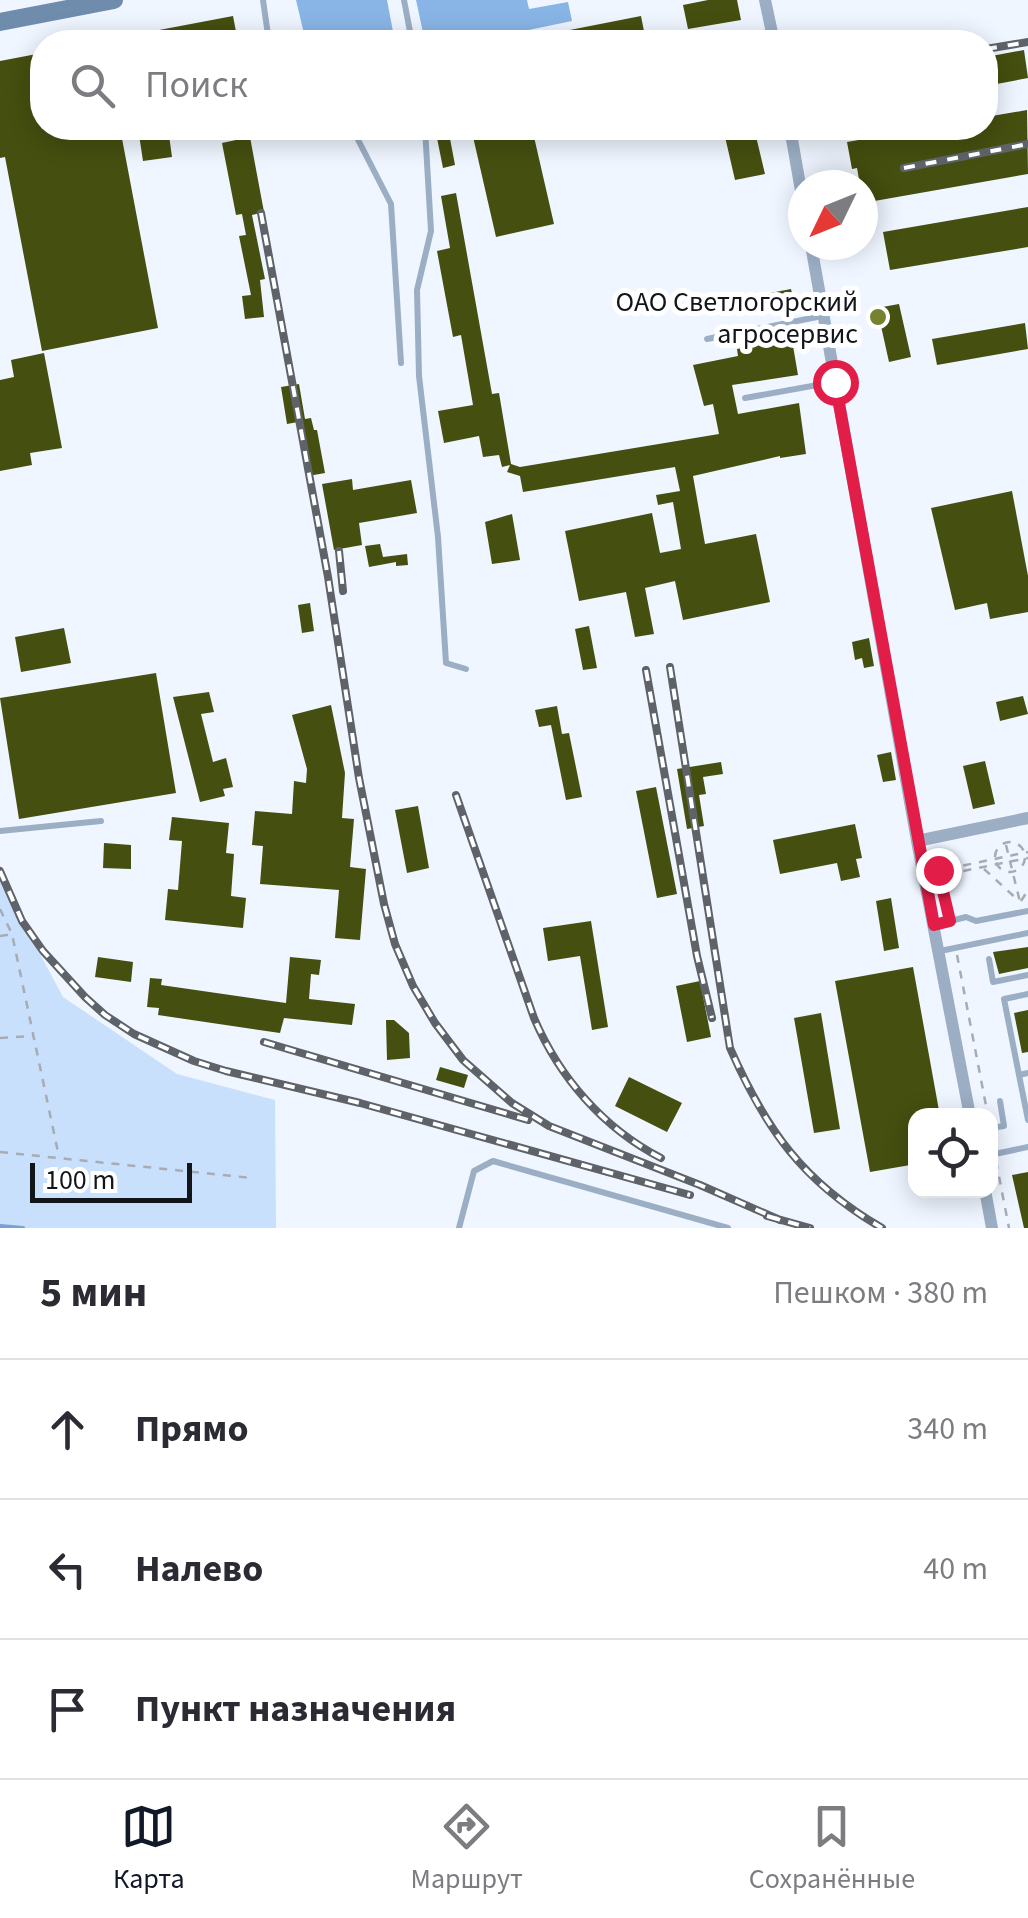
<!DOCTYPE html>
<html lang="ru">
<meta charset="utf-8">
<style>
:root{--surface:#fff;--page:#f7f7f7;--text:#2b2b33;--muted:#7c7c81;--line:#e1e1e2;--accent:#111827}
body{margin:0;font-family:"Source Sans 3",sans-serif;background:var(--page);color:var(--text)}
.controls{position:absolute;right:30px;bottom:30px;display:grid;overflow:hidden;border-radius:20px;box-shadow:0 5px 25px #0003}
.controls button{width:90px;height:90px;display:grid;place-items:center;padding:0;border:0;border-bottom:2px solid var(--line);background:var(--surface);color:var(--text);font:50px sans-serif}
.compass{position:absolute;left:788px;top:170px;width:90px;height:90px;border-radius:50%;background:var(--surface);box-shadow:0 5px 25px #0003;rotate:227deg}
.scale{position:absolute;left:30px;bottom:25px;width:162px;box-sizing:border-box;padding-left:10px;border:5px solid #12161b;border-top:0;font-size:28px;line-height:35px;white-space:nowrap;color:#12161b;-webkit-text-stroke:8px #fff;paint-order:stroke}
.stop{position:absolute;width:30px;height:30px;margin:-22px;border:8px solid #e11d48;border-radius:50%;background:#fff}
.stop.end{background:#e11d48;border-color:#fff;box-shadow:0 2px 10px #0008}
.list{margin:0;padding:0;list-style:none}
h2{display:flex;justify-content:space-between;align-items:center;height:130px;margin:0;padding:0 40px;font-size:42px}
h2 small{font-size:32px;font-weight:400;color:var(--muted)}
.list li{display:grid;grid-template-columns:65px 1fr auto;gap:30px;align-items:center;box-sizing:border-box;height:140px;padding:0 40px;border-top:2px solid var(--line)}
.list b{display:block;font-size:38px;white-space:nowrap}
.list em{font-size:32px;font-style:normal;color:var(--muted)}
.icon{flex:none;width:55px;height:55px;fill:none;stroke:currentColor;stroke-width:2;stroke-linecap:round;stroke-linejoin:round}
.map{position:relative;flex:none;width:1028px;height:1228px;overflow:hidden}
.search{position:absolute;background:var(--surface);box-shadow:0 5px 25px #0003;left:30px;right:30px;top:30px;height:110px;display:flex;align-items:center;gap:25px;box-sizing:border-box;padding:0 35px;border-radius:40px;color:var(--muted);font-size:38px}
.sheet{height:550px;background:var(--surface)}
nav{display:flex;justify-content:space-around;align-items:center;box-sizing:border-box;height:140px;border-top:2px solid var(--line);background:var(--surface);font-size:28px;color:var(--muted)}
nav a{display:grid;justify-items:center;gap:5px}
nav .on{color:var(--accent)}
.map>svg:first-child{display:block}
.green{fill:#c8e0fc}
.forest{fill:#89b5e6}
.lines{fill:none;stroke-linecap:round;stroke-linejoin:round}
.stream{stroke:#76a1d1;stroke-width:4}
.building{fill:#454f0f}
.path{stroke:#a6acb4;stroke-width:2.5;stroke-dasharray:8 8;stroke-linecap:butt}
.service{stroke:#9baec4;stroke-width:6}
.minor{stroke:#9baec4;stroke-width:12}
.secondary{stroke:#708cac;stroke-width:18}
.rail-casing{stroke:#5e6369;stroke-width:8}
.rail{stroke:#fff;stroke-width:4;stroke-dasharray:11;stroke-linecap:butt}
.route{stroke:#e11d48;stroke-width:12}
.poi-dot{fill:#758230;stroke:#fff;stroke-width:4}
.labels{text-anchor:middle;stroke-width:10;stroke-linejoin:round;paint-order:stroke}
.poi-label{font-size:28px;fill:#12161b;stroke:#fff;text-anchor:end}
</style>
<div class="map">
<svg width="1028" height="1228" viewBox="0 0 1028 1228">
<rect width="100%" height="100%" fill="#eff6ff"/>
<path class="green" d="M0 879 63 997 177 1074 275 1100 276 1228H0Z"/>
<path class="forest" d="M296 0H387L395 42H306Z
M416 0H527L529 9 568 2 572 21 470 42H425Z"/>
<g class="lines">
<path class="stream" d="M0 1226 23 1228"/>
</g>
<path class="building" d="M708 0H737L741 20 688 29 683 5Z
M233 16 238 42H117V38Z
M641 16 645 36 671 31 673 42H530L529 38Z
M1024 50 1028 78 986 86V57Z
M42 53V128H120L158 328 42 351 5 157 0 158V61Z
M1027 110 1028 174 863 203V185H860L857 168 852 169 847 142 929 128H986V117Z
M138 128H168L172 157 143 161Z
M435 128H448L455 165 443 168Z
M471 128H532L554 224 496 237Z
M723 128H754L765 174 735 180Z
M250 137 264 212 252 215 265 279 260 280 264 317 245 319 242 296 251 295 239 236 246 235 242 214 236 215 222 143Z
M456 193 492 394 499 393 511 464 520 467 719 434 713 404 704 406 693 365 738 356 737 349 792 340 798 375 732 385 738 414 799 403 806 454 780 458V456L693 476 705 544 756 534 770 602 683 620 675 581 645 588 654 634 635 637 626 592 579 601 565 531 652 513 660 553 681 549 673 502 658 505 656 495 680 491 675 467 523 492 520 476 507 472 510 465 502 467 499 455 483 457 479 436 444 443 438 411 473 405 461 335 453 337 437 251 450 248 441 196Z
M1028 207V247L890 270 883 232Z
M791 289 795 306 773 310 770 293Z
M899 304 911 357 889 362 877 308Z
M1025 323 1028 349 937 365 932 339Z
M44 353 62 448 30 453 32 465 0 471V380L14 377 11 360Z
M299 384 305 419 311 418 314 430H317L325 473 308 476 298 422 287 424 281 387Z
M352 479 353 490 411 480 417 513 359 523 362 545 334 550 322 484Z
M1012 491 1028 576V612L990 619 987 603 955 610 931 508Z
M512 514 520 560 492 564 485 522Z
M380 544 383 557 407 554 408 565 396 566V562L369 567 365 546Z
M310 603 314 631 302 633 298 605Z
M589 626 597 668 583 670 575 629Z
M64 628 71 663 21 672 15 637Z
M869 638 874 666 864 668 862 658 855 660 852 642Z
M156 673 176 793 19 819 0 698Z
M209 692 214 712 201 714 213 762 226 758 233 787 223 789 225 796 200 802 173 697Z
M1023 696 1028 714 1000 721 996 702Z
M331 705 345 773 342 818 354 819 350 867 366 869 360 940 335 938 339 890 260 884 263 846 252 845 255 811 292 814 294 781 306 783 307 769 292 715Z
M557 706 562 734 569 733 582 797 566 800 551 725 539 727 535 710Z
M891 752 896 780 883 782 877 755Z
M985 761 995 804 973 809 963 766Z
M721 762 723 774 703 777 706 794 699 795 704 826 687 829 677 769Z
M656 787 677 894 657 898 636 791Z
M418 806 429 868 407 873 395 810Z
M172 817 229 823 226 853 234 854 231 896 246 898 243 928 165 920 168 889 178 890 182 841 169 840Z
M855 824 862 858 856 859 860 877 841 881 837 863 780 874 773 840Z
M104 843 131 845V869L103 868Z
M891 898 899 948 884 951 876 901Z
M591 921 608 1027 592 1030 580 956 548 961 543 928Z
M1028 947V968L999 974 993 952Z
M98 957 133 962 131 982 95 977Z
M290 957 321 960 319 975 311 974 309 999 355 1004 352 1025 284 1018 280 1033 158 1015 159 1008 147 1007 150 978 162 979 161 985 286 1003Z
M913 967 940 1116H916V1164L870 1172 835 981Z
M700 981 711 1037 687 1042 676 986Z
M1028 1010V1052L1022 1053 1014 1013Z
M821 1013 840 1129 814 1133 794 1018Z
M386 1020H394L409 1033 410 1058 387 1060Z
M440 1067 468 1075 464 1088 436 1080Z
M629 1077 682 1103 667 1132 615 1106Z
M1028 1172V1228H1024L1012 1175Z"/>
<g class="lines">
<path class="path" d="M995 857a15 15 0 1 1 30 0a15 15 0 1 1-30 0Z
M1006 845 1020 902
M984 869 1019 901
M938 876 937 871 1028 852
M1021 901 1028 890
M0 909 12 934 59 1157
M947 913 938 876 1028 858
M0 936 12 934
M957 955 988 1116
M0 1038 33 1036
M0 1152 252 1178
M996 1161 1009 1228"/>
<path class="service" d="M263 0 269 42
M404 0 412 42
M352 128 391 204 401 363
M425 128 431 231 417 290 419 376 438 537 446 663 466 669
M707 339 822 316
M745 398 834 382
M0 831 101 821
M935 925 966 917 976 921 1028 911
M940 951 1028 933
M989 959 993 982 1028 975
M1028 1073 1019 1075 1028 1120
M1019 1075 1004 999 1028 994
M990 1128 1004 1126 1000 1101
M990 1155 1028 1147
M459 1228 474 1171 493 1161 728 1228"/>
<path class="minor" d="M765 0 774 42
M790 128 803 202
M811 245 917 841 970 1116
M917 841 1028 818
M985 1190 992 1228"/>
<path class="secondary" d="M0 22 114 0"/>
<defs>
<path id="rail" d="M986 49 1028 42
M904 168 1028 144
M261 213 328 577 359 778 384 904 395 944 413 986 435 1023 463 1060 512 1103 549 1126 700 1185 780 1220
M339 551 343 591
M670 667 730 1048C766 1130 803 1182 882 1228
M646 670 697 956 712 1018
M456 795 534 1018C559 1077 603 1128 661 1158
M0 871 22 921 43 951 85 997 105 1015 134 1034 194 1061 226 1071 360 1103 690 1195
M264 1042 528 1120
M767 1216 810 1228"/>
</defs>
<use href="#rail" class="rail-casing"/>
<use href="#rail" class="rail"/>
</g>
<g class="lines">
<path class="route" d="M835 382 934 925 950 921 938 870"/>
</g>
<circle class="poi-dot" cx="878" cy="317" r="10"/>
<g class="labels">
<g class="poi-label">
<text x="858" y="311">ОАО Светлогорский<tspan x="858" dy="32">агросервис</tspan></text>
</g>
</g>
</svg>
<div class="controls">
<button><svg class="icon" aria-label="locate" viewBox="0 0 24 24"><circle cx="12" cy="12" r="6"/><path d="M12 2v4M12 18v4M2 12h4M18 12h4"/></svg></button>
</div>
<svg class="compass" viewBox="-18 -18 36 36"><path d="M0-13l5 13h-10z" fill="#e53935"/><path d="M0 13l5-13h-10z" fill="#7c7c81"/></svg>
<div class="scale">100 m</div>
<div class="stop" style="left:835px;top:382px"></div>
<div class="stop end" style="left:938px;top:870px"></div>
<div class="search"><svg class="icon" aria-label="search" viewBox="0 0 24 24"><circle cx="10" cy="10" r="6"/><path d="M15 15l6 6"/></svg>Поиск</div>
</div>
<section class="sheet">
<h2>5 мин<small>Пешком · 380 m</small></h2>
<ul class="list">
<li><svg class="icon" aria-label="ahead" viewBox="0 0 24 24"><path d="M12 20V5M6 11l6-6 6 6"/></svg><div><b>Прямо</b></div><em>340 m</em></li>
<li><svg class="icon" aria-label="left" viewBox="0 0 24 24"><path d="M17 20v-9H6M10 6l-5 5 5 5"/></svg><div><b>Налево</b></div><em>40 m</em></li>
<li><svg class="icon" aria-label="arrive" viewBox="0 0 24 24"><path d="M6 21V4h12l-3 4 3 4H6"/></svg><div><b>Пункт назначения</b></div></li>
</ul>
</section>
<nav>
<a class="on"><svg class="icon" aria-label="map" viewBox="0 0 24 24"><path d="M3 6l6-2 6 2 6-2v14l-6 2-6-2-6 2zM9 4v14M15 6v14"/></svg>Карта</a>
<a><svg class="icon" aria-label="directions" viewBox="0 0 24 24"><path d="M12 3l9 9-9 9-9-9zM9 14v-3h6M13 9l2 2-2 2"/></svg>Маршрут</a>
<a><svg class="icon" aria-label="saved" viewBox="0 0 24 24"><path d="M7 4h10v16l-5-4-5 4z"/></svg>Сохранённые</a>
</nav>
